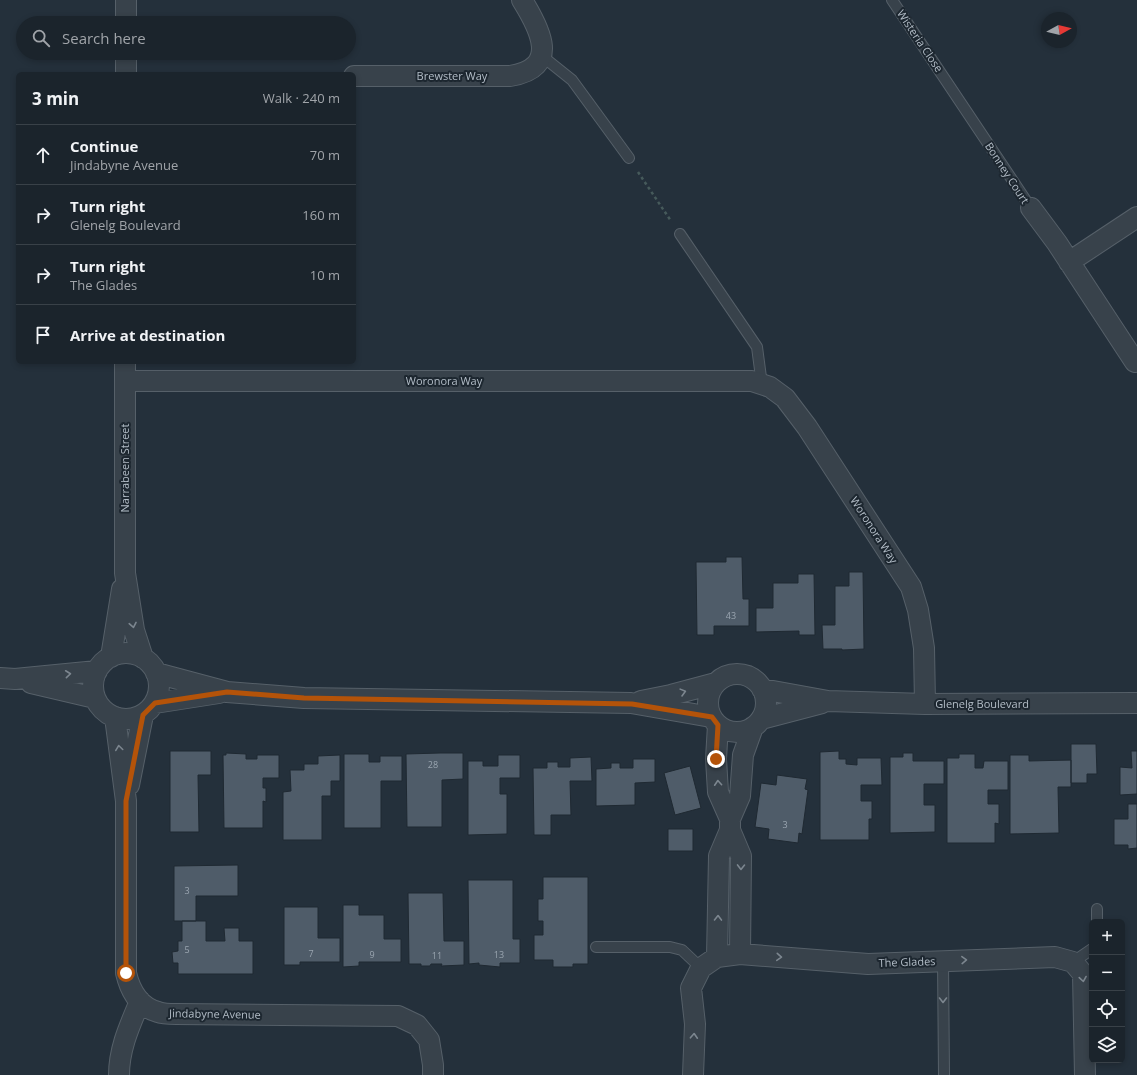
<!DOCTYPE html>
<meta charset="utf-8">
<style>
:root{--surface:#1b242c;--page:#283038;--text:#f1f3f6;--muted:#a0a4a9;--line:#394148}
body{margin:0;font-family:"Open Sans",sans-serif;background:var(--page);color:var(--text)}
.controls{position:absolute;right:12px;bottom:12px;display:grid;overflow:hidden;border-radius:6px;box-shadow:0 2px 6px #0003}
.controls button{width:36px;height:36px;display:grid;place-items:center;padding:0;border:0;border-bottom:1px solid var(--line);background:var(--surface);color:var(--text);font:20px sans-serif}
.compass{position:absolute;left:1041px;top:12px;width:36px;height:36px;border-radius:50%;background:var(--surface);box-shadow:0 2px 6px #0003;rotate:82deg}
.stop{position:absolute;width:12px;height:12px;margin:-9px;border:3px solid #b45309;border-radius:50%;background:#fff}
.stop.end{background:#b45309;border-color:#fff;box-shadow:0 1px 4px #0008}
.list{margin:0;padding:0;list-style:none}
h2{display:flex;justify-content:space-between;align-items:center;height:52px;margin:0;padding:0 16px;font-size:17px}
h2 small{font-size:13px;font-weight:400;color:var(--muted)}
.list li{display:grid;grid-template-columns:26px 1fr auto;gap:12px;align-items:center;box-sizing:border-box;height:60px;padding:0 16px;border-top:1px solid var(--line)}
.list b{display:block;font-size:15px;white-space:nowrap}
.list p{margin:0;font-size:13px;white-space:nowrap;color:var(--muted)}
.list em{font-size:13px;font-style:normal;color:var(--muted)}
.icon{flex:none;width:22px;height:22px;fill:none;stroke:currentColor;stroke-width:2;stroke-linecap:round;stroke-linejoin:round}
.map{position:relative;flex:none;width:1137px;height:1075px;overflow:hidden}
.search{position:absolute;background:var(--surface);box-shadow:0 2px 6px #0003;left:16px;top:16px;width:340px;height:44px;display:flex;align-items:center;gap:10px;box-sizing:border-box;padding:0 14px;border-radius:22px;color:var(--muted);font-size:15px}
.panel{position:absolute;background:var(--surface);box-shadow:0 2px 6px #0003;left:16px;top:72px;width:340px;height:292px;border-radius:6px}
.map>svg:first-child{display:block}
.building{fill:#4f5c69;stroke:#1f2932}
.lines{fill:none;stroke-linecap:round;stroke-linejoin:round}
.lane-casing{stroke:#566069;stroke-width:12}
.street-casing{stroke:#566069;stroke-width:22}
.path{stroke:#465a5b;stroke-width:2.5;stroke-dasharray:3 3;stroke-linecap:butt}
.lane{stroke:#38424b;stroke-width:10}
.street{stroke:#38424b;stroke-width:20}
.oneway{stroke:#7c868f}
.route{stroke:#b45309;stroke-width:5}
.labels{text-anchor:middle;stroke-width:4;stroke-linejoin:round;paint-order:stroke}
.number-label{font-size:9px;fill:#9aa5b0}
.street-label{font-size:11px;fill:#b3bdc7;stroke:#1d2730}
</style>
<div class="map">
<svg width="1137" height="1075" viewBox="0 0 1137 1075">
<rect width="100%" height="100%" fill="#24303b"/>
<path class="building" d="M726 557H742L743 599H749V626H714V635H697L696 562H726Z
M849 572H863L864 649 842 650V649H823L822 625H835V586H849Z
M798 574H814L815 635H799V631L756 632V608H773V583H798Z
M1071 744H1096L1097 774H1087V783H1071Z
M170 751H211V775H198L199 832H170Z
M839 751V759H846V764L857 765V758H881L882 785H861V801H872V819H869V840H820V752Z
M1131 751H1137V794L1120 795V767L1132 768Z
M226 753 246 754V759H257V755H279V778H263V788H266V802L263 801V828H224L223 755H226Z
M440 753H463V779L442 780V827H407L406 754Z
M903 753H913V761H944V784H924V805H935V832L890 833V757H903Z
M344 754H369V762H380V756H402V781H381V828H344Z
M959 754H975V768H983L984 761H1008V790H988V804H999V824L995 823V843H947V758H959Z
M340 755V781H331V796H322V840H283V792L291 791 290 770H304V764H318V756Z
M498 755H520V778H500V794H507V834L468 835V761H483V766H498Z
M1010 755H1029V761L1071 760V787H1058L1059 833 1010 834Z
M591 757 592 781H570L571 815H551V835H534L533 768H547V762H558V767H570V758Z
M633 759H655V782L635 783V805L596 806V769L611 768V763H620V768H633Z
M690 766 701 808 675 815 664 773Z
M777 775 807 779 805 789 808 790 802 834 799 833 798 843 768 839 769 829 755 827 761 783 776 785Z
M1128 804H1137V848L1128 849V845H1114V819H1128Z
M668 829H693V851H668Z
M238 865V896H196V921H174V866Z
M543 877H588V964H573V967H553V960H534V935H543V921H538V899H543Z
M468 880H513V939H520V963H500V967L479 965V963L469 964Z
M408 893H443L444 941H464V965L441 966 442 964H431L430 966H421V964H409Z
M343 905H359V915H384V939H401V962H359V966L343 967Z
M284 907H318V938H340V962H300V965H284Z
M182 921H206V941H225L224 928H239V941H253V974H178V963H173L172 952 178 951V941H182Z"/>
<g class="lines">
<defs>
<path id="lane" d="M892 0 1031 208
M542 56 572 80 629 158
M680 234 757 347 762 385
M1097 922V909
M596 947H670L682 950 701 968
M943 961 944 1075
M1073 962 1092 949"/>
<path id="street" d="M126 23V0
M126 74V53
M354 76H510C561 68 540 29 522 0
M1031 208 1057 243 1135 362
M1069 262 1137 217
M125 362V573L134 630 143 658
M125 381H752L770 387 785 398 807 427 911 587 918 610 924 648 925 704
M93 686a33 33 0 1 1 66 0a33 33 0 1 1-66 0Z
M111 657 122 589
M156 673 227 692 304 698 631 703 711 717
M708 703a29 29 0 1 1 58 0a29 29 0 1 1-58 0Z
M0 678 15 679 97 671
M31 683 95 698
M762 689 828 701 925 704 1137 703
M641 701 671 695 716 683
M155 703 219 693
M115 717 126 801V973C130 990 139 1007 158 1012 163 1014 171 1014 176 1014L398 1016 417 1025 429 1040 433 1065V1075
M761 719 822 703
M129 785 143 715
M730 819 740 796 743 755 753 727
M730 830 741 856 740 954
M717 957 719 856 730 830V819L718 792 716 759 718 725
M119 1075C119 1048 130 1025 140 1001
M693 1075 695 1024 691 988 701 968 717 957 740 954 868 964 1055 957 1073 962 1083 974 1085 1075"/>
</defs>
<use href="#lane" class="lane-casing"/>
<use href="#street" class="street-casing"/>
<path class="path" d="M638 172 671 221"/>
<use href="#lane" class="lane"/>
<use href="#street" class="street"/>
</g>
<defs><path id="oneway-chevron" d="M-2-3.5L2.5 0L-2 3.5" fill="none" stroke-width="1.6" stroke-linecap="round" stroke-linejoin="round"/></defs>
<g class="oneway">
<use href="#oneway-chevron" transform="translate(133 625) rotate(79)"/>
<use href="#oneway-chevron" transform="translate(68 674) rotate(-6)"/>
<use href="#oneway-chevron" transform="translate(683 692) rotate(-15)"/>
<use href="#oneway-chevron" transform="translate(119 748) rotate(-98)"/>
<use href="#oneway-chevron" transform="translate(718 783) rotate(-94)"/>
<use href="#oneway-chevron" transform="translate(741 867) rotate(91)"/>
<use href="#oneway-chevron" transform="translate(718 918) rotate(-89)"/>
<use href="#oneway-chevron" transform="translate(779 957) rotate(4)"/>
<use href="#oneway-chevron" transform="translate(964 960) rotate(-2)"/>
<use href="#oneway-chevron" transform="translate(1083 979) rotate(81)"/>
<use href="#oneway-chevron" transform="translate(943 1000) rotate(90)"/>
<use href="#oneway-chevron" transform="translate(694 1036) rotate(-87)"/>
</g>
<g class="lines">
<path class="route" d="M126 973V801L143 715 155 703 227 692 304 698 632 704 712 717 718 725 716 759"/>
</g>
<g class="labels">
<g class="number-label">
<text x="731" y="619">43</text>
<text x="433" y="768">28</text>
<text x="785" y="828">3</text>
<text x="187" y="894">3</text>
<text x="187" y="953">5</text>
<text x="311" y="957">7</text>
<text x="372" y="958">9</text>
<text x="499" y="958">13</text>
<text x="437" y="959">11</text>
</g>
<g class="street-label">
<text transform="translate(920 41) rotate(56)" y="4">Wisteria Close</text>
<text x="452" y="80">Brewster Way</text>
<text transform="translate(1007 173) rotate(57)" y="4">Bonney Court</text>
<text x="444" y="385">Woronora Way</text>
<text transform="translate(125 468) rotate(-90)" y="4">Narrabeen Street</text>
<text transform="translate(874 530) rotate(57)" y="4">Woronora Way</text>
<text x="982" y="708">Glenelg Boulevard</text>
<text transform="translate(907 962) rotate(-2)" y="4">The Glades</text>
<text transform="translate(215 1014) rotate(1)" y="4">Jindabyne Avenue</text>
</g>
</g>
</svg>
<div class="controls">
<button>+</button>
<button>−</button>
<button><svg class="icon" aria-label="locate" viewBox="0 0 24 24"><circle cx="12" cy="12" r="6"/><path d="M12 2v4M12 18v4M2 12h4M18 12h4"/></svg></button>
<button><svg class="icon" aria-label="layers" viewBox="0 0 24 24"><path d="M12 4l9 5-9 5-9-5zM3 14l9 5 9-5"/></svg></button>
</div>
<svg class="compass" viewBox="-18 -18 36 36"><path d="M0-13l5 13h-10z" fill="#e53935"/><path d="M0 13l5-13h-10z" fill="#a0a4a9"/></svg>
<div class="stop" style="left:126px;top:973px"></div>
<div class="stop end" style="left:716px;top:759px"></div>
<div class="search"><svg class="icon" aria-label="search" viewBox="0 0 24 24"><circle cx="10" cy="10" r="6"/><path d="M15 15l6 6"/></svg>Search here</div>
<section class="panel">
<h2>3 min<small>Walk · 240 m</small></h2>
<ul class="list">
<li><svg class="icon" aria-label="ahead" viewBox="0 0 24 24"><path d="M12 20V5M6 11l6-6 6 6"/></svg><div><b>Continue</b><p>Jindabyne Avenue</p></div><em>70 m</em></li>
<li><svg class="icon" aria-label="right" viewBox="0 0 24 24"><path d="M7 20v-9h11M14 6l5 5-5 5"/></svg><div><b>Turn right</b><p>Glenelg Boulevard</p></div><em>160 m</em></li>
<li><svg class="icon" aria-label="right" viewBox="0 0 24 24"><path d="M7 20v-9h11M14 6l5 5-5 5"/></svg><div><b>Turn right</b><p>The Glades</p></div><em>10 m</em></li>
<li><svg class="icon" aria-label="arrive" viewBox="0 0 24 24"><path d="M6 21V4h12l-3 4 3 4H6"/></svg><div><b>Arrive at destination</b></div></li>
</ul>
</section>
</div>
